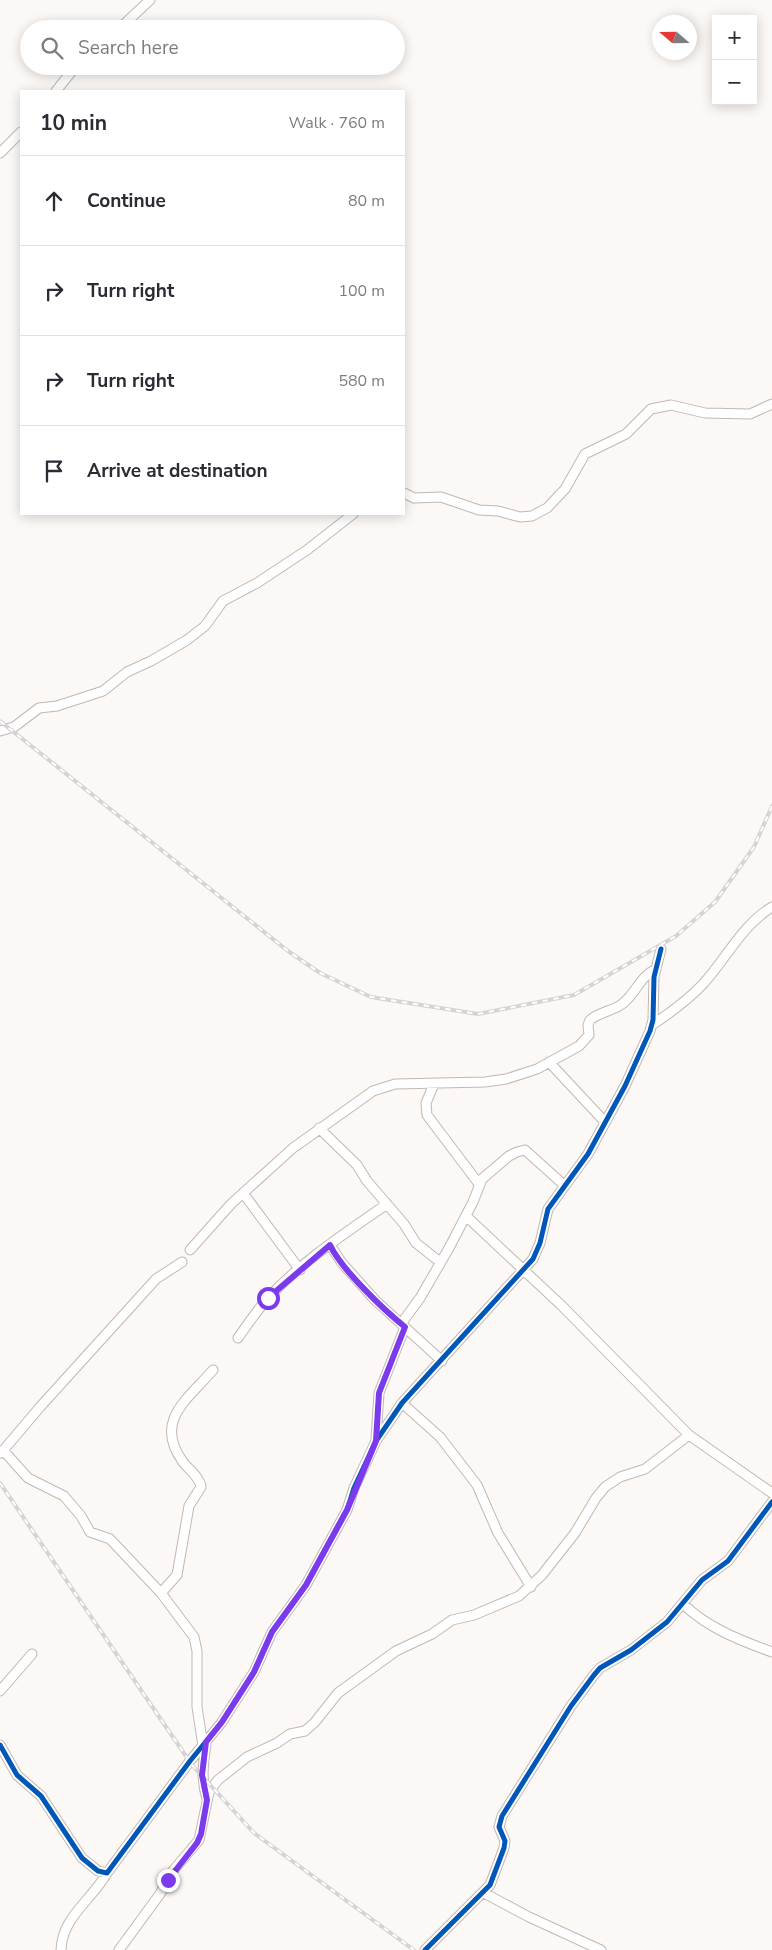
<!DOCTYPE html>
<meta charset="utf-8">
<style>
:root{--surface:#fff;--page:#f2f2f3;--text:#2b2b33;--muted:#7c7c81;--line:#e1e1e2}
body{margin:0;font-family:"Nunito Sans",sans-serif;background:var(--page);color:var(--text)}
.controls{position:absolute;right:15px;top:15px;display:grid;overflow:hidden;border-radius:0px;box-shadow:0 2px 12px #0003}
.controls button{width:45px;height:45px;display:grid;place-items:center;padding:0;border:0;border-bottom:1px solid var(--line);background:var(--surface);color:var(--text);font:25px sans-serif}
.compass{position:absolute;left:652px;top:15px;width:45px;height:45px;border-radius:50%;background:var(--surface);box-shadow:0 2px 12px #0003;rotate:290deg}
.stop{position:absolute;width:15px;height:15px;margin:-11px;border:4px solid #7c3aed;border-radius:50%;background:#fff}
.stop.end{background:#7c3aed;border-color:#fff;box-shadow:0 1px 5px #0008}
.list{margin:0;padding:0;list-style:none}
h2{display:flex;justify-content:space-between;align-items:center;height:65px;margin:0;padding:0 20px;font-size:21px}
h2 small{font-size:16px;font-weight:400;color:var(--muted)}
.list li{display:grid;grid-template-columns:32px 1fr auto;gap:15px;align-items:center;box-sizing:border-box;height:90px;padding:0 20px;border-top:1px solid var(--line)}
.list b{display:block;font-size:19px;white-space:nowrap}
.list em{font-size:16px;font-style:normal;color:var(--muted)}
.icon{flex:none;width:28px;height:28px;fill:none;stroke:currentColor;stroke-width:2;stroke-linecap:round;stroke-linejoin:round}
.map{position:relative;flex:none;width:772px;height:1950px;overflow:hidden}
.search{position:absolute;background:var(--surface);box-shadow:0 2px 12px #0003;left:20px;top:20px;width:385px;height:55px;display:flex;align-items:center;gap:12px;box-sizing:border-box;padding:0 18px;border-radius:28px;color:var(--muted);font-size:19px}
.panel{position:absolute;background:var(--surface);box-shadow:0 2px 12px #0003;left:20px;top:90px;width:385px;height:425px;border-radius:0px}
.map>svg:first-child{display:block}
.lines{fill:none;stroke-linecap:round;stroke-linejoin:round}
.minor-casing{stroke:#c0b8b4;stroke-width:11}
.minor{stroke:#fffefe;stroke-width:9}
.rail-casing{stroke:#d5d3d3;stroke-width:4}
.rail{stroke:#fff;stroke-width:2;stroke-dasharray:5.5;stroke-linecap:butt}
.cycleway-casing{stroke:#fff;stroke-width:8}
.cycleway{stroke:#0057b8;stroke-width:5}
.route{stroke:#7c3aed;stroke-width:6}
</style>
<div class="map">
<svg width="772" height="1950" viewBox="0 0 772 1950">
<rect width="100%" height="100%" fill="#fcf8f6"/>
<g class="lines">
<defs>
<path id="minor" d="M119 29 150 0
M56 91 76 66
M0 153 21 132
M404 493 414 498 441 497 479 510 498 511 520 517 532 516 547 508 565 489 585 454 626 434 651 409 671 405 705 413 750 414 772 404
M0 731 14 727 39 708 57 706 103 691 127 672 151 661 187 640 205 626 223 601 257 583 307 550 353 514
M652 1025C670 1013 688 1000 703 984 726 959 742 925 772 907
M549 1062 604 1121
M434 1084 426 1103 427 1115 479 1184
M319 1128 357 1165 367 1181 404 1224 416 1243 440 1262
M243 1193 300 1270
M466 1216 562 1306 689 1435 772 1493
M330 1245 342 1263 375 1300 442 1361
M190 1250 231 1204 293 1148 373 1091 395 1084 485 1082 506 1079 537 1069 579 1046 589 1035 588 1025 590 1020C599 1012 613 1011 622 1004 636 994 639 977 656 969
M401 1324 420 1298 449 1248 473 1202 482 1179 509 1156 517 1152 525 1150 564 1185
M238 1338C248 1324 257 1310 268 1298 302 1261 347 1232 387 1204
M402 1403 440 1437 477 1485 498 1533 531 1587
M376 1439 379 1393 405 1327
M3 1450 28 1478 64 1496 81 1516 90 1532 110 1539 161 1593 194 1637 197 1651V1707L203 1746
M1 1453 40 1407 156 1279 182 1262
M161 1593 177 1575 189 1506 201 1487C200 1477 188 1469 183 1462 153 1421 188 1399 213 1370
M683 1604C708 1628 739 1640 772 1652
M0 1691 32 1654
M0 1745 17 1775 41 1796 82 1858 98 1871 107 1873 190 1761 222 1722 254 1672 272 1632 306 1585 347 1510 354 1488 376 1441 402 1403 533 1259 540 1243 548 1209 588 1154 625 1086 650 1031 653 1020 654 977 661 949
M206 1745C203 1764 201 1780 207 1799
M484 1893 529 1917 601 1950
M61 1950C62 1917 91 1901 107 1873
M119 1950 160 1894 172 1872 199 1840 209 1792 218 1780 247 1757 277 1743 290 1734 305 1731 315 1722 338 1693 396 1651 432 1634 452 1620 474 1615 519 1596 542 1575 575 1533 596 1498 605 1487 620 1477 645 1469 689 1435
M425 1950 490 1885 504 1848 505 1841 499 1827 502 1816 571 1706 594 1675 600 1668 631 1650 667 1622 702 1580 728 1561 772 1502"/>
</defs>
<use href="#minor" class="minor-casing"/>
<use href="#minor" class="minor"/>
<defs>
<path id="rail" d="M0 721 288 951 320 973 371 997 478 1014 574 995 676 936 715 902 754 847 772 806
M0 1483 192 1765 254 1833 414 1950"/>
</defs>
<use href="#rail" class="rail-casing"/>
<use href="#rail" class="rail"/>
<defs>
<path id="cycleway" d="M0 1745 17 1775 41 1796 82 1858 98 1871 107 1873 190 1761 222 1722 254 1672 272 1632 306 1585 347 1510 354 1488 376 1441 402 1403 533 1259 540 1243 548 1209 588 1154 625 1086 650 1031 653 1020 654 977 661 949
M425 1950 490 1885 504 1848 505 1841 499 1827 502 1816 571 1706 594 1675 600 1668 631 1650 667 1622 702 1580 728 1561 772 1502"/>
</defs>
<use href="#cycleway" class="cycleway-casing"/>
<use href="#cycleway" class="cycleway"/>
</g>
<g class="lines">
<path class="route" d="M168 1880 197 1843 201 1834 207 1800 202 1775 206 1742 222 1722 254 1672 272 1632 306 1585 347 1510 376 1441 379 1393 405 1327C384 1310 341 1269 330 1245L268 1298"/>
</g>
</svg>
<div class="controls">
<button>+</button>
<button>−</button>
</div>
<svg class="compass" viewBox="-18 -18 36 36"><path d="M0-13l5 13h-10z" fill="#e53935"/><path d="M0 13l5-13h-10z" fill="#7c7c81"/></svg>
<div class="stop" style="left:268px;top:1298px"></div>
<div class="stop end" style="left:168px;top:1880px"></div>
<div class="search"><svg class="icon" aria-label="search" viewBox="0 0 24 24"><circle cx="10" cy="10" r="6"/><path d="M15 15l6 6"/></svg>Search here</div>
<section class="panel">
<h2>10 min<small>Walk · 760 m</small></h2>
<ul class="list">
<li><svg class="icon" aria-label="ahead" viewBox="0 0 24 24"><path d="M12 20V5M6 11l6-6 6 6"/></svg><div><b>Continue</b></div><em>80 m</em></li>
<li><svg class="icon" aria-label="right" viewBox="0 0 24 24"><path d="M7 20v-9h11M14 6l5 5-5 5"/></svg><div><b>Turn right</b></div><em>100 m</em></li>
<li><svg class="icon" aria-label="right" viewBox="0 0 24 24"><path d="M7 20v-9h11M14 6l5 5-5 5"/></svg><div><b>Turn right</b></div><em>580 m</em></li>
<li><svg class="icon" aria-label="arrive" viewBox="0 0 24 24"><path d="M6 21V4h12l-3 4 3 4H6"/></svg><div><b>Arrive at destination</b></div></li>
</ul>
</section>
</div>
